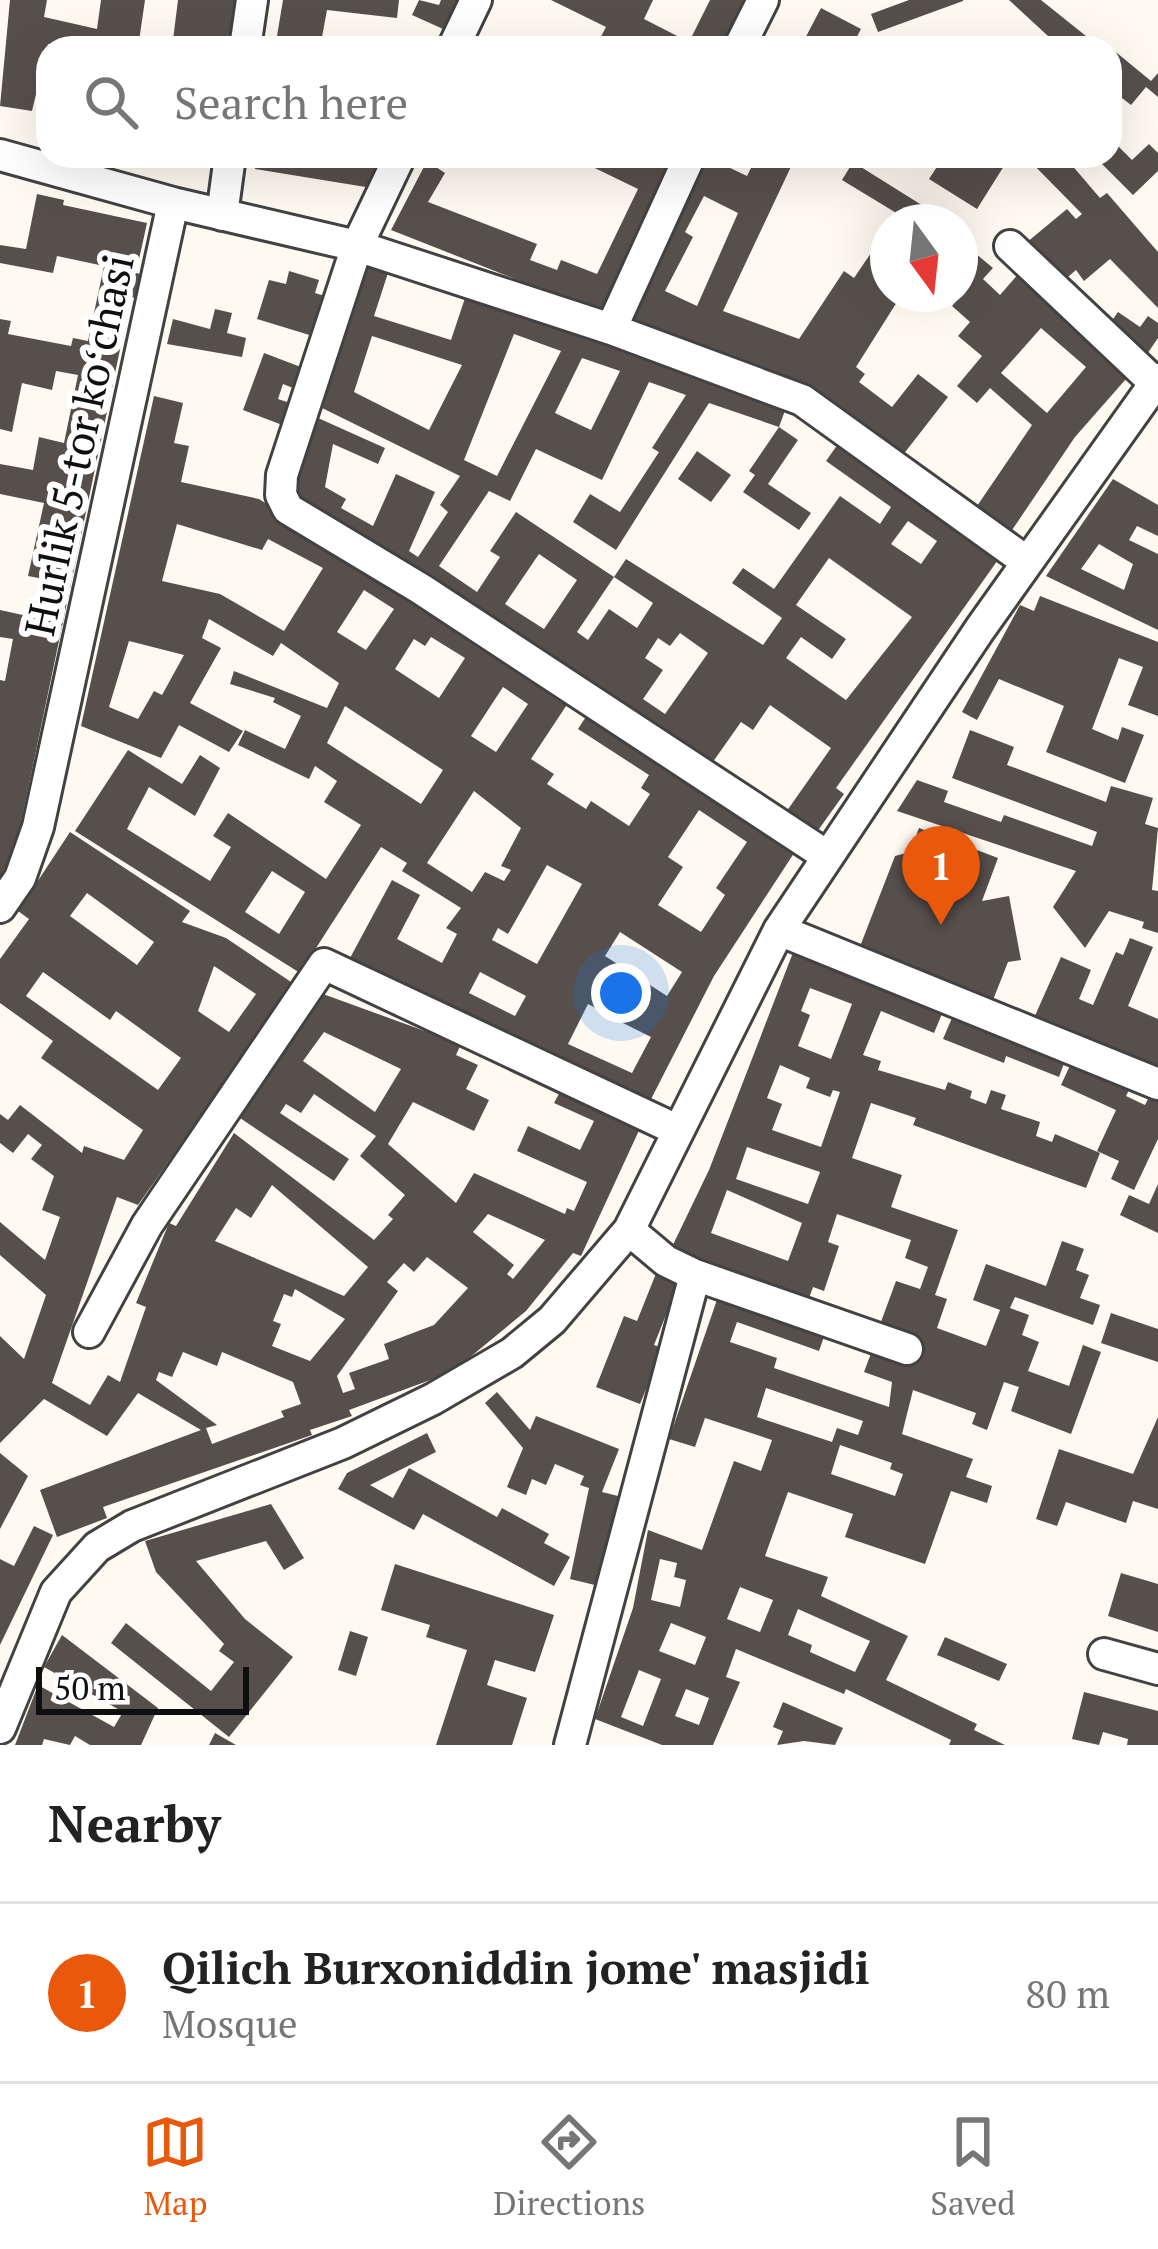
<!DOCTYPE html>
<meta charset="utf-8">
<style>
:root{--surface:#fff;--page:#f6f6f6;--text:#222;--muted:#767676;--line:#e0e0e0;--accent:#ea580c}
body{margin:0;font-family:"PT Serif",serif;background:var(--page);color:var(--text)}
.compass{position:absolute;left:870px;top:204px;width:108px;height:108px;border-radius:50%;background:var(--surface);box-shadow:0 12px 48px #0002;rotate:165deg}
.scale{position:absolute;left:36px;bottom:30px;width:213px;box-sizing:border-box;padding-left:12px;border:6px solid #0f0f0f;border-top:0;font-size:33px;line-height:42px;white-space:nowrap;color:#0f0f0f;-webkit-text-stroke:9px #fff;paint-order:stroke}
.you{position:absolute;left:621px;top:993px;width:42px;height:42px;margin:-30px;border:9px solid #fff;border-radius:50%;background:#1a73e8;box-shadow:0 0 0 18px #1a73e833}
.badge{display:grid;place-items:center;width:78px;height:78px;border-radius:50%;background:var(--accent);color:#fff;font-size:39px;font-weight:700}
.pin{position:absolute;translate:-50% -99px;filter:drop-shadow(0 3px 6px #0008)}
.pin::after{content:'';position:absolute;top:63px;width:42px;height:36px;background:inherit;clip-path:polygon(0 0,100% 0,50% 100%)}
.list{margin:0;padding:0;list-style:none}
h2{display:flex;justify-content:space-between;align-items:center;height:156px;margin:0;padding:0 48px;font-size:51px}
h2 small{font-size:39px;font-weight:400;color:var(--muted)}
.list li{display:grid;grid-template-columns:78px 1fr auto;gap:36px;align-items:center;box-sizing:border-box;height:180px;padding:0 48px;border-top:3px solid var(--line)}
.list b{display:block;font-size:45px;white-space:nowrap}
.list p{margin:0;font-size:39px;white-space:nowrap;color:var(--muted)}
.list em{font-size:39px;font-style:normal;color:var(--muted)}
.icon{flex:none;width:66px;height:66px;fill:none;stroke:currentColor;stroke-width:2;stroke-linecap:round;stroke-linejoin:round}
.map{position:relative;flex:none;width:1158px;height:1745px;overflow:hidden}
.search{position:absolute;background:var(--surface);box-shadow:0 12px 48px #0002;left:36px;right:36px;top:36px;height:132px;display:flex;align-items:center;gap:30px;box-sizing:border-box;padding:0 42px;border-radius:36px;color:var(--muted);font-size:45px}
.sheet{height:336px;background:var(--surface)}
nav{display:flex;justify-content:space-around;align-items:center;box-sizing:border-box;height:168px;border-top:3px solid var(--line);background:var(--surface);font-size:33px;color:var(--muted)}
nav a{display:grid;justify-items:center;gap:6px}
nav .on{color:var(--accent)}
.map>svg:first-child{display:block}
.building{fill:#574f4c;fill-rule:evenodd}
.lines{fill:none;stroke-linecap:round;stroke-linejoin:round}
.minor-casing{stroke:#424242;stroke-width:36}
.minor{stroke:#fff;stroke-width:30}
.labels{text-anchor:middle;stroke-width:12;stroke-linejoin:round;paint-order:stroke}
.street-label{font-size:42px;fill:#0f0f0f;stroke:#fff}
</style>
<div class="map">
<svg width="1158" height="1745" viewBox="0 0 1158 1745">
<rect width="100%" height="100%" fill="#fefaf1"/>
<path class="building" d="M10 0H47L44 17 97 29 101 0H145L138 48 48 44 32 111 0 106Z
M178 0H235L228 48H172Z
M283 0H399L397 18 327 10 320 48H275Z
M419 0 439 5 441 0H468L452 33 412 15Z
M551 0H653L644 19 689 42 710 0H752L729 48H607L597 44 606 27Z
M909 0H963V1L878 32 871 14Z
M1009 0H1041L1096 44 1100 39 1151 81 1158 73V97L1146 87 1131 105 1113 91 1110 94V48H1061Z
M821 8 861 29 851 48H800Z
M1110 138 1132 160 1149 144 1158 153V171L1133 195 1094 156H1110Z
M257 156 360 159 389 156 372 188 255 169Z
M570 156H629L654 168 660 156H680L604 314 391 230 427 161 445 173 428 202 537 244 530 260 557 270 561 260 597 274 638 189Z
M705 156 747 176 757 156H796L723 311 799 339 844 271 854 278 888 228V294H902L856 367 865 374 859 382 892 407 918 374 948 397 899 460 627 321ZM704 196 738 213 697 306 665 291 693 237 685 232Z
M944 156H1006L1009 158 977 209 929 179Z
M1025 156H1064L1100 198 1107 193 1158 252V308L1110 259 1084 281 1076 270 1061 283 1026 243 1067 209 1076 219 1082 214Z
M853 162 928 209 919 222H892L898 214 842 180Z
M37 194 64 200 63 205 147 223 136 273 145 275 140 299 131 297 15 851 0 886V680L5 681 13 639 0 637V610L41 619 49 580 28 576 44 503 0 494V464L33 470 39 437 64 443 78 375 56 371 52 390 22 383 12 432 0 429V319L11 321 8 334 71 346 73 338 88 341 104 266 57 256 53 273 0 263V245L26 249Z
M963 243 993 268 983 279 1000 295 1019 273 1133 371 1075 437 1010 533 975 509 1032 425 990 388 977 403 957 386 982 356 958 336 970 322 952 306 966 290 960 286ZM1041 328 1086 367 1047 413 1001 373Z
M365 266 388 273 374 316 451 340 465 298 504 310 506 306 787 405 779 427 709 403 616 550 573 522 590 494 620 512 659 452 652 448 686 395 649 382 602 480 536 449 510 501 489 491 439 566 477 592 500 557 490 551 516 512 614 577 577 632 588 640 609 609 637 628 653 603 614 577 626 559 763 645 782 618 732 583 743 568 774 589 840 496 880 524 891 507 826 461 838 444 1000 557 836 788 844 794 814 836 784 815 831 748 770 705 753 730 741 722 710 766 291 502 318 418 385 448 378 464 333 444 325 487 346 499 341 508 373 526 396 474 435 492 409 551 418 557 448 512 440 505 460 476 320 407ZM514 334 561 351 497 476 464 460ZM372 336 462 365 429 430 354 392ZM582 358 620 371 591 430 555 413ZM908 521 937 541 921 564 891 544ZM539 554 577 580 544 629 505 604ZM829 558 912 617 846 700 786 658 801 637 832 659 846 639 796 605ZM680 633 708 653 665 714 643 699 663 670 645 658 658 638 670 646Z
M289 271 319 280 315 293 328 297 316 337 257 319 269 280 286 284Z
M215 309 232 313 227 333 246 338 242 357 167 344 173 319 210 329Z
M1118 312 1140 327 1148 316 1158 323V338L1145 357 1106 329Z
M264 353 306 369 298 390 283 384 278 399 293 404 285 426 243 410Z
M154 396 183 403 174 443 189 446 181 482 259 499 572 697 531 759 554 774 547 784 586 809 591 801 629 826 650 794 641 788 649 775 578 729 591 709 800 844 714 976 648 1105 350 958 392 880 420 895 397 939 442 963 457 934 446 928 461 908 402 871 407 863 381 847 300 973 75 831 128 750 182 784 200 755 220 768 195 816 149 787 127 829 210 881 231 847 213 836 228 813 326 879 361 825 324 802 337 781 315 766 309 779 238 745 245 730 285 749 301 716 273 702 275 698 230 684 234 671 327 708 339 683 281 643 273 656 209 619 202 638 221 648 190 703 243 731 229 752 179 725 161 758 81 726ZM177 524 262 550 268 539 323 568 284 631 220 594 162 581ZM364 590 394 609 366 650 337 632ZM431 637 465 658 439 698 395 669 414 639 425 646ZM129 641 184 655 162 695 154 691 138 719 109 707ZM503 687 528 704 496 752 471 736ZM345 706 443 770 421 804 327 743ZM474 791 521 828 501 866 511 870 504 881 485 872 472 892 427 863ZM699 810 747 842 716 888 725 895 701 932 658 905 683 867 668 857ZM547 865 582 884 537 964 492 940 498 928 508 934ZM272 871 305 892 279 934 245 912ZM620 932 682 972 667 996 605 956ZM480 972 526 996 515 1016 469 993ZM588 1004 611 1016 621 1007 615 1019 651 1037 632 1073 568 1044Z
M779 427 798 440 768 484 811 513 799 530 743 492 755 475 749 471Z
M697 451 731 475 711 502 678 479Z
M1113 479 1158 505V536L1137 526 1129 540 1158 554V630L1046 576ZM1099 544 1133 564 1124 590 1081 569Z
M1040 596 1158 642V716L1128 705 1143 667 1119 658 1092 729 1118 740 1122 727 1144 735 1125 783 1046 752 1064 706 999 679 977 720 962 712 1020 605 1034 611Z
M970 730 1014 747 1007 765 1106 802 1111 786 1153 798 1145 824 1158 828 1152 890 1158 891V933L1142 928 1144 922 1109 911 1085 948 1053 907 1076 871 897 811 917 780 948 791 944 802 1001 822 1004 815 1092 846 1097 832 952 778Z
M919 828 998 858 982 901 1009 896 1021 960 1008 962 993 1000 859 949 895 856 910 852Z
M70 832 190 911 182 922 226 938 294 984 138 1205 117 1197 52 1383 90 1405 108 1375 120 1382 146 1307 136 1303 169 1223 176 1226 234 1133 374 1240 393 1219 388 1215 405 1195 360 1156 376 1136 314 1094 301 1113 286 1104 280 1113 349 1159 334 1181 240 1118 323 994 444 1038 460 1046 456 1055 478 1065 466 1089 489 1100 474 1131 413 1102 388 1144 456 1203 474 1173 565 1214 567 1208 574 1211 587 1182 517 1151 528 1126 580 1150 594 1121 554 1103 562 1088 642 1124 581 1256 573 1253 526 1311 452 1372 349 1410 352 1416 310 1430 312 1435 103 1507 107 1518 57 1537 40 1490 201 1430 138 1393 107 1436 44 1399 0 1443V1336L24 1359 46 1295 0 1255V1222L45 1260 60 1217 42 1210 54 1176 31 1159 42 1145 28 1134 13 1153 0 1143V1114L8 1120 20 1105 82 1153 84 1146 124 1160 143 1130 41 1058 53 1041 0 1003V959L29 919 18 911ZM87 893 154 942 137 965 70 916ZM214 966 256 994 229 1032 198 1011ZM43 972 110 1020 116 1011 181 1058 158 1090 26 996ZM324 1032 401 1069 375 1112 303 1061ZM272 1185 368 1267 344 1296 215 1241 236 1208 251 1218ZM488 1214 545 1240 513 1279 507 1274 514 1265 473 1232ZM427 1257 468 1288 434 1325 384 1344 389 1359 349 1373 355 1389 343 1393 337 1376 398 1291 387 1282 404 1263 414 1272ZM295 1289 345 1319 310 1361 272 1346 281 1324 273 1321 284 1294 292 1297ZM183 1352 217 1366 222 1352 293 1382 301 1404 281 1411 284 1417 212 1444 206 1428 217 1425 156 1380 159 1372 172 1377Z
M1130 938 1153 947 1128 1006 1158 1019V1071L1034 1018 1061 957 1091 970 1079 999 1093 1005 1116 952 1123 955Z
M794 950 944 1009 934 1033 881 1011 863 1055 881 1061 878 1070 945 1090 948 1082 972 1091 970 1098 986 1104 991 1090 1006 1095 1001 1109 1040 1122 1036 1136 1052 1142 1055 1134 1100 1153 1086 1188 913 1125 916 1118 871 1103 852 1158 902 1175 891 1207 958 1230 935 1295 947 1299 937 1328 986 1346 1000 1310 973 1300 986 1264 1046 1286 1062 1241 1084 1249 1076 1270 1089 1275 1080 1298 1100 1305 1093 1325 1015 1297 1010 1308 1029 1315 1022 1335 1039 1342 1028 1371 1069 1386 1083 1345 1101 1352 1071 1434 1011 1411 1019 1387 1004 1382 987 1430 972 1424 976 1413 913 1390 902 1434 973 1459 966 1477 992 1486 987 1503 951 1491 925 1564 845 1537 853 1514 788 1492 765 1556 828 1577 821 1596 908 1636 886 1680 977 1724 974 1730 1005 1745H949L951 1740 846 1689 844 1694 736 1649 726 1677 740 1682 713 1745H662L595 1719 633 1608 648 1530 702 1550 734 1461 761 1471 772 1440 705 1418 695 1447 669 1439 720 1291 827 1328 819 1351 737 1322 730 1342 777 1358 774 1368 889 1407 892 1382 864 1372 873 1348 916 1363 923 1346 878 1330 896 1281 920 1289 928 1267 905 1258 911 1240 837 1214 828 1242 839 1246 824 1291 813 1287 807 1304 670 1251 709 1170ZM810 988 852 1004 831 1059 798 1046 810 1015 801 1011ZM780 1065 810 1078 806 1088 830 1097 833 1090 840 1092 821 1147 772 1130 782 1104 767 1098ZM747 1147 820 1172 808 1204 736 1179ZM727 1190 802 1223 788 1261 711 1233ZM766 1388 863 1421 858 1435 837 1428 832 1442 757 1417ZM840 1445 892 1463 890 1469 903 1474 895 1496 831 1474ZM660 1559 677 1563 674 1577 686 1580 680 1607 651 1600ZM740 1587 773 1600 760 1632 727 1619ZM798 1609 870 1641 855 1672 810 1652 812 1645 788 1635ZM671 1623 706 1637 695 1665 659 1651ZM639 1670 661 1679 643 1726 621 1717ZM686 1689 709 1698 699 1725 675 1716Z
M954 1013 1066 1058 1059 1077 1006 1056 1004 1063 943 1039Z
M1073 1059 1131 1086 1126 1096 1145 1105 1150 1095 1158 1098V1139L1134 1190 1111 1179 1119 1161 1097 1151 1116 1110 1061 1085Z
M1158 1184V1233L1120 1215 1129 1195 1149 1204Z
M657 1271 680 1280 654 1345 663 1348 640 1404 596 1387 624 1316 637 1321Z
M1111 1313 1158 1329V1362L1101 1343Z
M497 1392 530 1430 536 1416 619 1449 602 1492 622 1497 599 1586 570 1579 589 1488 580 1485 584 1476 555 1464 546 1485 532 1479 526 1495 507 1487 523 1448 485 1403Z
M1158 1417V1509L1133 1501 1126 1523 1066 1502 1057 1526 1036 1519 1059 1449 1133 1474Z
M427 1433 436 1452 370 1485 393 1498 409 1468 497 1517 502 1508 549 1534 544 1543 570 1557 554 1586 423 1514 414 1530 338 1489 347 1473Z
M0 1453 28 1476 0 1529Z
M271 1504 304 1558 284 1570 266 1541 196 1561 245 1619 293 1657 229 1737 111 1643 126 1623 211 1691 234 1662 219 1651 224 1644 156 1572 145 1541Z
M34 1526 53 1535 0 1645V1559L14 1566Z
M395 1564 554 1615 535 1672 495 1660 487 1685 527 1698 512 1745H436L467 1650 426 1637 430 1625 381 1610Z
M1121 1573 1158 1584V1632L1108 1616Z
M350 1631 368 1637 356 1676 338 1670Z
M62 1635 158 1708 141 1745H90L75 1736 70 1745 44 1739 42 1745H15L38 1685 114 1727 123 1712 44 1667Z
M945 1637 1007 1664 999 1681 937 1655Z
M1084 1692 1158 1711V1745H1127L1128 1739 1103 1732 1099 1745 1072 1739Z
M783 1702 843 1728 835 1745 804 1741 777 1745 783 1731 773 1727Z
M215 1733 236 1745H209Z"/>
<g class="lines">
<defs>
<path id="minor" d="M245 48 252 0
M453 48 476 0
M739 48 763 0
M0 155 173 203 357 246 611 329 802 400 1027 562
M400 156 357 246 282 475 281 495 288 509 421 589 827 856
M222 215 230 156
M1010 246 1156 384
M611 329 690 156
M0 907 20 878 38 827 173 203
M779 930 1158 1084
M695 1275 907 1349
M89 1332 147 1225 324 964 677 1130
M1104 1654 1158 1669
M0 1728 56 1592 97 1547 132 1526 343 1443 433 1399 512 1353 552 1320 629 1230 779 930 980 629 1158 379
M570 1745 695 1275 666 1261 629 1230"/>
</defs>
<use href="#minor" class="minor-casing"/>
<use href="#minor" class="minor"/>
</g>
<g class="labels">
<g class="street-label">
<text transform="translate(79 445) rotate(-78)" y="15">Hurlik 5-tor koʻchasi</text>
</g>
</g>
</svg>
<svg class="compass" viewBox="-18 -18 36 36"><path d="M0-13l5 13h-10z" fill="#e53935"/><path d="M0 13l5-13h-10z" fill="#767676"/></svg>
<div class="scale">50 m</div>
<div class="you"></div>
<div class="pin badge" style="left:941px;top:925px">1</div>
<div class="search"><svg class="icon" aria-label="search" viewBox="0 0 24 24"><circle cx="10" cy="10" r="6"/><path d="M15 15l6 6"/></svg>Search here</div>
</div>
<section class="sheet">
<h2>Nearby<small></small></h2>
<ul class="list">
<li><span class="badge">1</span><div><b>Qilich Burxoniddin jome' masjidi</b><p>Mosque</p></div><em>80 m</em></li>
</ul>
</section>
<nav>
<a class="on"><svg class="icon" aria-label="map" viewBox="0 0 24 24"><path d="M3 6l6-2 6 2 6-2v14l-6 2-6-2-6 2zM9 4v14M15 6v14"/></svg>Map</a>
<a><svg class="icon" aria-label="directions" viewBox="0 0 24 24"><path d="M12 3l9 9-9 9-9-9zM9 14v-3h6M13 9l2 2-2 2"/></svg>Directions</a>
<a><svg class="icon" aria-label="saved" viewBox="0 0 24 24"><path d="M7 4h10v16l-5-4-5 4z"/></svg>Saved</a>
</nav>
